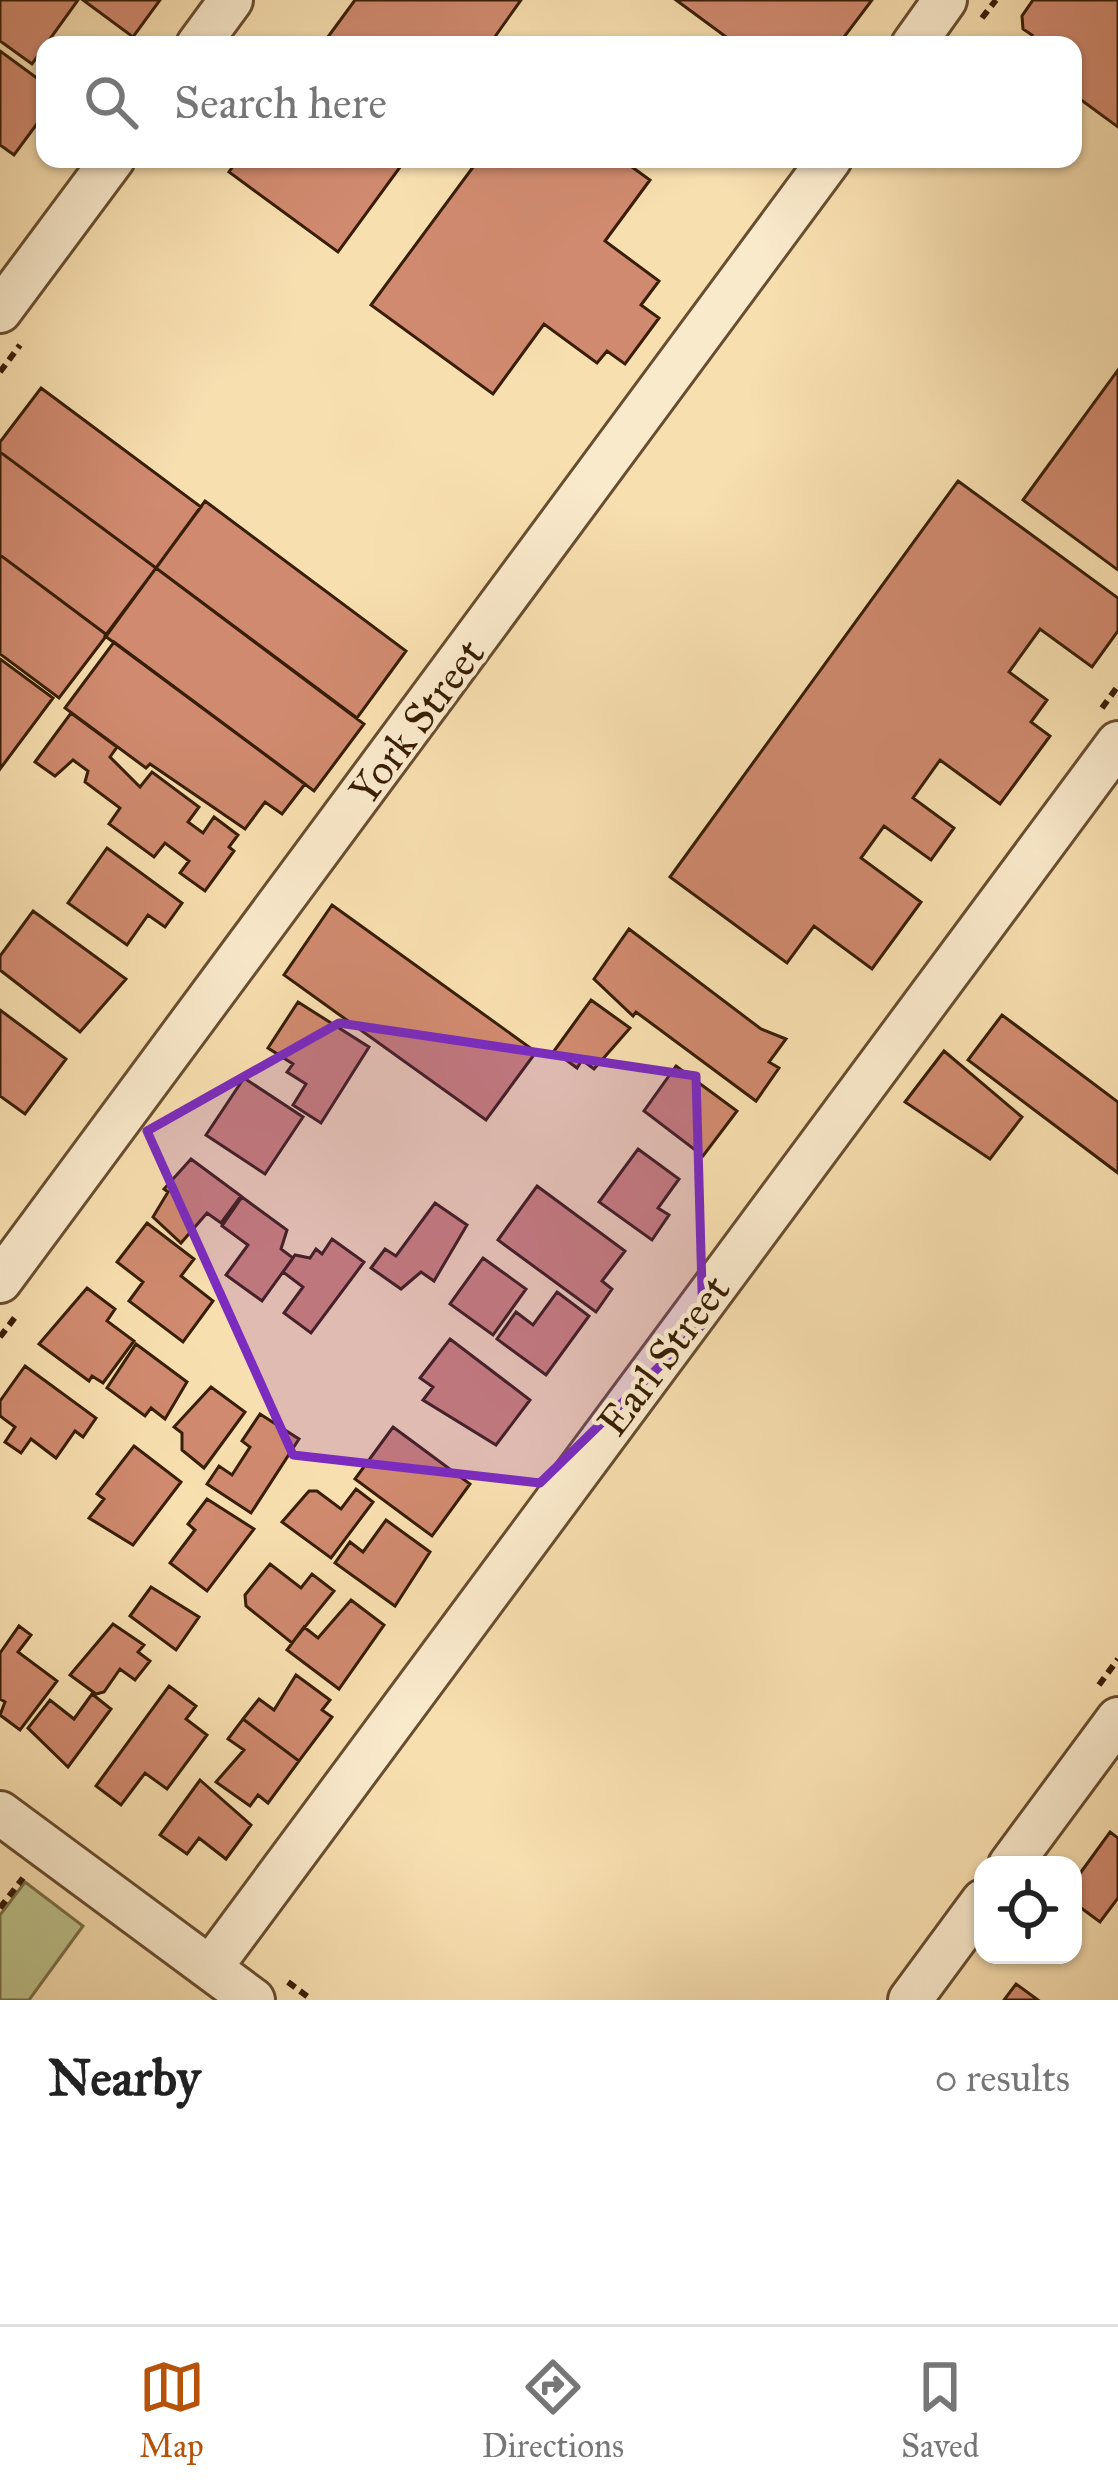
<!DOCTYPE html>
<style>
:root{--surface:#fff;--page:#f6f6f6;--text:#222;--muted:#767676;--line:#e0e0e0;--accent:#b45309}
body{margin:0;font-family:"IM FELL Great Primer",serif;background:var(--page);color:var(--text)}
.controls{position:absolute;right:36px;bottom:36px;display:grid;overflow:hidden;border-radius:24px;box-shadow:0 3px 9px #0004}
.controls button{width:108px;height:108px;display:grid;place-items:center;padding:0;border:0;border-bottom:3px solid var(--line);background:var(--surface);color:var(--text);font:60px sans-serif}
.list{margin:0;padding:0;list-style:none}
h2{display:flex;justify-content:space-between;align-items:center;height:156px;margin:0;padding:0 48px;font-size:51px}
h2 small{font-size:39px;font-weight:400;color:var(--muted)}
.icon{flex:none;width:66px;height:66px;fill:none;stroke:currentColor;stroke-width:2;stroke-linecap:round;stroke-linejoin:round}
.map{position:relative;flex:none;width:1118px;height:2000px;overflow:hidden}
.search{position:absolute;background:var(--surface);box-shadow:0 3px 9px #0004;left:36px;right:36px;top:36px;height:132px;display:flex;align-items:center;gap:30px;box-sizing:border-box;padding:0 42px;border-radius:24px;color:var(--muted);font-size:45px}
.sheet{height:324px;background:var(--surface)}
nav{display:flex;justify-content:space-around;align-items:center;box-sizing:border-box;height:168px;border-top:3px solid var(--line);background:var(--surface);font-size:33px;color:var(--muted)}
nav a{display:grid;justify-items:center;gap:6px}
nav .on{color:var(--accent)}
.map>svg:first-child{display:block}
.green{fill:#bdc28b;stroke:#7a7048;stroke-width:3}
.building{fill:#d08a6f;stroke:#381e06;stroke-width:3}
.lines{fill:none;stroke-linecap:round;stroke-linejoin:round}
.minor-casing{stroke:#684e30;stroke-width:48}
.path{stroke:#381e06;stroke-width:6;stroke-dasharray:9 6;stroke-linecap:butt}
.minor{stroke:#faeacc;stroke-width:42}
.marked{fill:#7b2cbf;fill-opacity:0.2;stroke:#7b2cbf;stroke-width:9;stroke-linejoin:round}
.labels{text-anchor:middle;stroke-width:9;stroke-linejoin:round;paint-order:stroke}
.street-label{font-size:42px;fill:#381e06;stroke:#faeacc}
</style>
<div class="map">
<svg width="1118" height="2000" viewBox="0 0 1118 2000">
<rect width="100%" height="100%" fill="#f8dfb0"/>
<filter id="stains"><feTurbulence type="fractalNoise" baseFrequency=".00167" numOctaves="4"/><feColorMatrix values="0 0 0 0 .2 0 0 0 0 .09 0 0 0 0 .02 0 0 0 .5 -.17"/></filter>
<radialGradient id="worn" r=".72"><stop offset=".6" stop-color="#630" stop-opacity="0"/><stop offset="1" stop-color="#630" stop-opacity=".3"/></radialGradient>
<path class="green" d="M25 1882 83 1926 29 2000H0V1915Z"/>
<path class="building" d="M0 0H78L32 64 0 41Z
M83 0H160L133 37Z
M355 0H521L489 45H322Z
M676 0H872L838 45H737Z
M1033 0H1118V127L1073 94V45H1024L1032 35 1023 29 1022 16Z
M0 51 45 84V113L14 155 0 145Z
M238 159H406L338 252 229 172Z
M479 159H621L650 180 605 241 659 281 641 305 659 318 625 364 607 351 597 363 544 324 493 394 371 305Z
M1118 370V570L1023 500Z
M41 388 201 507 156 568 0 452V442Z
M0 452 156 568 107 635 0 555Z
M958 481 1118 598V631L1092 667 1040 629 1009 672 1047 700 1031 722 1050 736 1000 804 940 760 913 798 954 828 931 860 884 826 861 858 921 902 872 969 814 926 787 963 670 877Z
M205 501 406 651 357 718 156 568Z
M0 555 107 635 59 698 0 654Z
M156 568 364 724 314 791 105 636Z
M114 642 305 784 282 814 265 802 245 829 150 764 146 768 65 708Z
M0 659 53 698 0 769Z
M71 713 117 747 110 757 140 787 152 772 199 807 188 822 203 833 214 817 238 835 229 847 234 851 205 891 180 873 189 861 165 843 154 857 109 824 120 808 85 782 88 771 73 760 55 776 35 762Z
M107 848 182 903 165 927 148 915 127 945 68 903Z
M332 905 536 1052 486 1120 284 975Z
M33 911 126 979 80 1032 0 970V956Z
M629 929 761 1029 786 1039 769 1062 779 1068 756 1101 636 1012 633 1016 594 979Z
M591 1000 630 1028 594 1069 582 1060 577 1068 554 1051Z
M298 1002 369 1047 321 1123 293 1105 306 1084 287 1072 293 1064 268 1048Z
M0 1010 66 1059 25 1114 0 1096Z
M1002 1015 1118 1102V1173L968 1060Z
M944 1051 1022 1117 990 1159 905 1102Z
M676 1066 737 1111 703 1156 644 1111Z
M244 1078 303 1117 265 1174 206 1135Z
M638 1149 679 1179 658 1208 669 1215 652 1240 599 1202Z
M191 1159 241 1196 221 1223 207 1213 181 1243 153 1217 168 1192 164 1189Z
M537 1186 625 1251 602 1281 612 1289 596 1312 498 1240Z
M242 1197 287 1230 281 1249 293 1258 262 1301 226 1275 248 1245 222 1226Z
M435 1203 467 1225 434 1281 421 1272 401 1289 371 1268 385 1249 396 1256Z
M147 1223 194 1259 181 1276 213 1301 183 1342 129 1301 143 1282 117 1262Z
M332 1239 364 1262 311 1333 284 1313 303 1287 283 1272 295 1255 310 1258 316 1249 322 1254Z
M483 1258 526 1289 493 1335 450 1304Z
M87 1288 115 1309 107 1321 134 1341 103 1383 92 1376 89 1381 39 1344Z
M557 1292 589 1316 546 1375 497 1339 516 1312 533 1325Z
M450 1339 530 1400 496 1445 423 1400 433 1387 420 1378Z
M136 1344 187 1382 165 1419 151 1408 145 1416 107 1388Z
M25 1366 96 1418 83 1437 75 1431 56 1458 31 1439 21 1453 5 1442 15 1427 0 1416V1401Z
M211 1387 245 1412 204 1468 182 1450V1433L174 1427Z
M260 1414 299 1439 251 1513 207 1484 219 1466 232 1475 250 1447 242 1441Z
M393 1427 470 1484 432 1536 355 1479Z
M134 1446 181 1482 133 1545 89 1518 104 1499 97 1494Z
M356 1489 373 1502 331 1558 282 1522 309 1491H317L341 1509Z
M207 1499 254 1529 207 1591 170 1563 195 1530 188 1524Z
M386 1520 430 1552 395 1606 335 1563 350 1542 363 1552Z
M270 1564 301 1588 312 1574 334 1591 292 1643 246 1606 245 1595Z
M151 1587 199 1617 176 1650 130 1616Z
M351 1600 384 1625 339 1689 287 1650 304 1627 318 1638Z
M113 1624 144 1645 138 1652 150 1661 135 1680 120 1669 104 1692 96 1694 70 1675Z
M19 1626 31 1635 18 1652 57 1681 20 1730 0 1715 5 1702 0 1699V1653Z
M296 1675 330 1700 322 1710 332 1717 299 1761 243 1719 259 1699 274 1710Z
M169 1686 196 1706 186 1719 207 1735 167 1789 145 1773 121 1805 96 1786Z
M92 1694 111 1709 68 1767 28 1728 50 1700 74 1719Z
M243 1719 299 1761 268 1803 258 1795 250 1806 216 1782 244 1750 228 1739Z
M200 1780 251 1825 226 1859 199 1838 187 1854 160 1835Z
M1110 1832 1118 1838V1898L1100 1922 1073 1902V1883Z
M1016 1984 1038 2000H1004Z"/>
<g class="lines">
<defs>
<path id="minor" d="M198 45 231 0
M913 45 945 0
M0 311 113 159
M0 1281 830 159
M0 1813 253 2000
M1010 1865 1118 1719
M210 1968 1118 743
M910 2000 983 1901"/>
</defs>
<use href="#minor" class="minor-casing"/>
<path class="path" d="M982 18 996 0
M0 372 20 345
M1102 708 1118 686
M0 1337 16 1316
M1099 1685 1118 1659
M0 1908 23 1878
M288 1982 312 2000"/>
<use href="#minor" class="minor"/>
</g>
<path class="marked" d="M339 1023 696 1076 703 1324 540 1483 293 1455 147 1131Z"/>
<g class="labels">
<g class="street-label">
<text transform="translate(416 721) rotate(-53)" y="15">York Street</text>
<text transform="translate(663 1355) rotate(-53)" y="15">Earl Street</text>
</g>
</g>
<rect width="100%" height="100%" filter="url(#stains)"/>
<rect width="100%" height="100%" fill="url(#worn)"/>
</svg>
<div class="controls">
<button><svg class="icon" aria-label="locate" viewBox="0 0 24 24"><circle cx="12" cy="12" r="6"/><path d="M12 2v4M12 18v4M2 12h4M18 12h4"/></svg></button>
</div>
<div class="search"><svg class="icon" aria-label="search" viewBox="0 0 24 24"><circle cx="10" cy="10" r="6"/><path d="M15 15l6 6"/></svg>Search here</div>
</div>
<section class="sheet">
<h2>Nearby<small>0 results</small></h2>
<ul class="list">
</ul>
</section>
<nav>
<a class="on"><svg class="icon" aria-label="map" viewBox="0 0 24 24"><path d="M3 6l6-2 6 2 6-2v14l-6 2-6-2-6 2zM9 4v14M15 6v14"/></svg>Map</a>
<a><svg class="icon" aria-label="directions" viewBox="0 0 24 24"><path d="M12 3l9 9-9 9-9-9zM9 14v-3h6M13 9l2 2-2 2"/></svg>Directions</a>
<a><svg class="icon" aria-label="saved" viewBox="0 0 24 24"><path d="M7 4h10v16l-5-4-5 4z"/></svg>Saved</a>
</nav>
